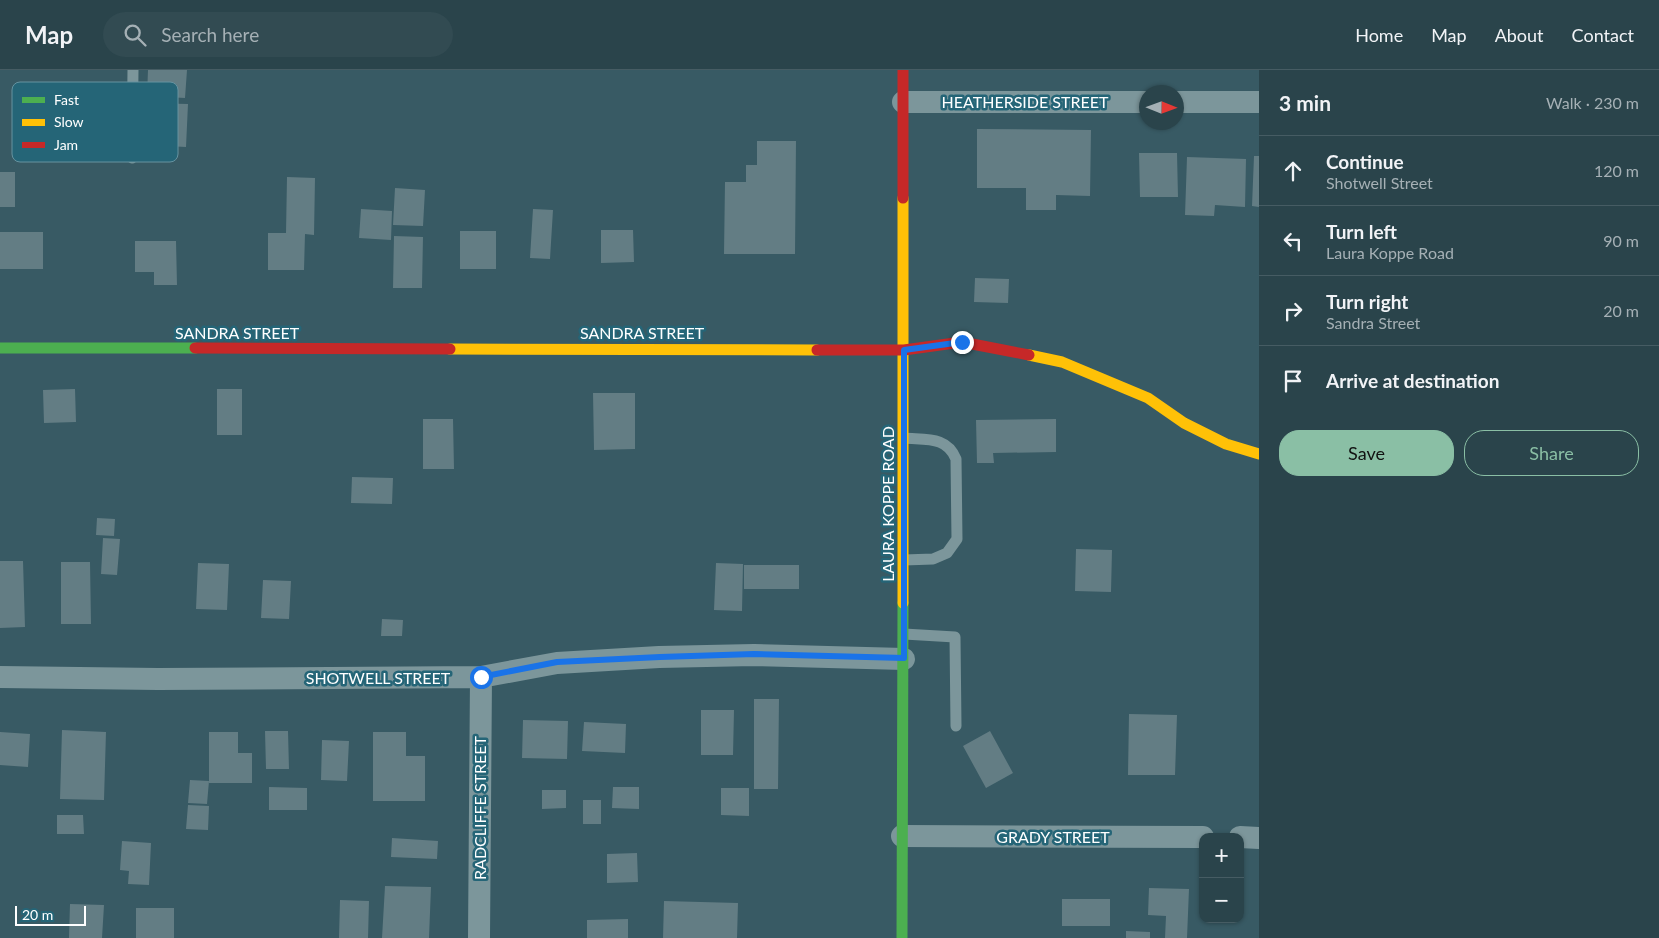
<!DOCTYPE html>
<meta charset="utf-8">
<style>
:root{--surface:#2a444b;--page:#324b52;--text:#f1f3f6;--muted:#a5b0b5;--line:#465c63;--accent:#8abfa5}
body{margin:0;font-family:Lato,sans-serif;background:var(--page);color:var(--text)}
.controls{position:absolute;right:15px;bottom:15px;display:grid;overflow:hidden;border-radius:10px;box-shadow:0 1px 4px #0004}
.controls button{width:45px;height:45px;display:grid;place-items:center;padding:0;border:0;border-bottom:1px solid var(--line);background:var(--surface);color:var(--text);font:25px sans-serif}
.compass{position:absolute;left:1139px;top:15px;width:45px;height:45px;border-radius:50%;background:var(--surface);box-shadow:0 1px 4px #0004;rotate:91deg}
.scale{position:absolute;left:15px;bottom:12px;width:71px;box-sizing:border-box;padding-left:5px;border:2px solid #fff;border-top:0;font-size:14px;line-height:18px;white-space:nowrap;color:#fff;-webkit-text-stroke:4px #256577;paint-order:stroke}
.stop{position:absolute;width:15px;height:15px;margin:-11px;border:4px solid #1a73e8;border-radius:50%;background:#fff}
.stop.end{background:#1a73e8;border-color:#fff;box-shadow:0 1px 5px #0008}
.list{margin:0;padding:0;list-style:none}
h2{display:flex;justify-content:space-between;align-items:center;height:65px;margin:0;padding:0 20px;font-size:21px}
h2 small{font-size:16px;font-weight:400;color:var(--muted)}
.list li{display:grid;grid-template-columns:32px 1fr auto;gap:15px;align-items:center;box-sizing:border-box;height:70px;padding:0 20px;border-top:1px solid var(--line)}
.list b{display:block;font-size:19px;white-space:nowrap}
.list p{margin:0;font-size:16px;white-space:nowrap;color:var(--muted)}
.list em{font-size:16px;font-style:normal;color:var(--muted)}
.actions{display:flex;gap:10px;padding:15px 20px}
.actions a{flex:1;padding:11px 0;border:1px solid var(--accent);border-radius:20px;text-align:center;font-size:18px;color:var(--accent)}
.actions .main{background:var(--accent);color:#111}
.icon{flex:none;width:28px;height:28px;fill:none;stroke:currentColor;stroke-width:2;stroke-linecap:round;stroke-linejoin:round}
.map{position:relative;flex:none;width:1259px;height:868px;overflow:hidden}
header{display:flex;align-items:center;gap:30px;box-sizing:border-box;height:70px;padding:0 25px;background:var(--surface);border-bottom:1px solid var(--line)}
header strong{font-size:24px}
nav{display:flex;gap:28px;margin-inline-start:auto;font-size:18px}
.search{width:350px;height:45px;background:var(--page);display:flex;align-items:center;gap:12px;box-sizing:border-box;padding:0 18px;border-radius:28px;color:var(--muted);font-size:19px}
main{display:flex}
aside{flex:1;background:var(--surface)}
.map>svg:first-child{display:block}
.building{fill:#637d84}
.lines{fill:none;stroke-linecap:round;stroke-linejoin:round}
.lane{stroke:#7c969b;stroke-width:11}
.street{stroke:#7c969b;stroke-width:22}
.fast{stroke:#4caf50;stroke-width:11}
.slow{stroke:#ffc107;stroke-width:11}
.jam{stroke:#c62828;stroke-width:11}
.route{stroke:#1a73e8;stroke-width:6}
.labels{text-anchor:middle;stroke-width:5;stroke-linejoin:round;paint-order:stroke}
.street-label{font-size:16px;fill:#fff;stroke:#256577}
.key{fill:#256577;stroke:#6693a0;stroke-width:1}
.key-label{font-size:14px;fill:#fff}
</style>
<header>
<strong>Map</strong>
<div class="search"><svg class="icon" aria-label="search" viewBox="0 0 24 24"><circle cx="10" cy="10" r="6"/><path d="M15 15l6 6"/></svg>Search here</div>
<nav><a>Home</a><a>Map</a><a>About</a><a>Contact</a></nav>
</header>
<main>
<div class="map">
<svg width="1259" height="868" viewBox="0 0 1259 868">
<rect width="100%" height="100%" fill="#385a64"/>
<path class="building" d="M148 0H187L185 28 147 26Z
M147 33 188 34 186 77 146 75Z
M977 59 1091 60 1090 126 1056 125V140H1026V118H977Z
M757 71H796L795 184H724L725 112H746V95H757Z
M1139 83H1177L1178 127H1140Z
M1254 86H1259V137L1252 136Z
M1187 87 1246 89 1245 137 1215 135 1214 146 1185 145Z
M0 102H15V137H0Z
M287 107 315 108 314 165 305 164 304 200H268V163H286Z
M395 118 425 120 423 156 393 155Z
M361 139 392 141 391 170 359 168Z
M533 139 553 140 550 189 530 188Z
M601 160H633L634 192 601 193Z
M460 161H496V199H460Z
M0 162H43V199H0Z
M394 166 423 167 422 218H393Z
M135 171H176L177 215H154V202H135Z
M975 208 1009 209 1008 233 974 232Z
M75 319 76 352 44 353 43 320Z
M217 319H242V365H217Z
M593 323H635V379L594 380Z
M423 349H453L454 399H423Z
M1056 349V382L993 383 994 393H977L976 350Z
M352 407 393 408 392 434 351 433Z
M97 448 115 449 114 466 96 465Z
M103 468 120 469 117 505 101 504Z
M1076 479 1112 480 1111 522 1075 521Z
M0 491H23L25 557 0 558Z
M61 492H90L91 554H61Z
M198 493 229 494 227 540 196 539Z
M716 493 743 494 742 541 714 540Z
M744 495H799V519H744Z
M263 510 291 511 289 549 261 548Z
M382 549 403 550 402 566H381Z
M754 629H779L778 719H754Z
M701 640H734L733 685H701Z
M1129 644 1177 645 1175 705H1128Z
M523 650 568 651 567 689 522 688Z
M584 652 626 654 625 683 582 681Z
M62 660 106 662 104 730 60 729Z
M265 661H288L289 699H266Z
M990 661 1013 703 986 718 963 676Z
M0 662 30 664 28 697 0 695Z
M209 662H238V683H252V713H209Z
M373 662H406V686H425V731H373Z
M322 670 349 671 347 711 321 710Z
M190 710 209 711 207 734 188 733Z
M269 717 307 718V740H269Z
M613 717H639V739L612 738Z
M721 718H749V746L721 745Z
M542 720H566V738L542 739Z
M583 730H601V754H583Z
M188 735 209 736 208 760 186 759Z
M57 745H83L84 764H57Z
M392 768 438 771 437 789 391 787Z
M122 771 151 773 149 815 128 814 129 801 120 800Z
M637 783 638 812 607 813V784Z
M385 816 431 817 429 868H382Z
M1149 818 1189 819 1187 868H1165L1166 846 1148 845Z
M1062 829H1110V856H1062Z
M340 830 369 831 368 868H339Z
M664 831 738 833 737 868H663Z
M70 834 104 835 102 868H69Z
M136 838H174V868H136Z
M628 849V868H587V850Z
M1126 861 1150 862V868H1126Z"/>
<g class="lines">
<path class="lane" d="M132 88 133 0
M904 490 933 489 947 483 957 469 956 389C947 366 926 370 904 368
M904 564 955 567 956 656"/>
<path class="street" d="M903 32H1146
M1176 32H1259
M0 607 158 609 481 607 557 593 659 587 754 585 904 589
M902 766 1203 767
M1240 767 1259 768
M479 868 481 607"/>
<path class="fast" d="M0 278H195
M902 868 903 533"/>
<path class="slow" d="M450 279 817 280
M1029 285 1062 292 1148 328 1184 353 1226 374 1259 384
M903 533V128"/>
<path class="jam" d="M903 0V128
M195 278 450 279
M817 280H904L962 272 1029 285"/>
</g>
<g class="lines">
<path class="route" d="M481 607 557 592 660 587 754 584 904 588V280L962 272"/>
</g>
<g class="labels">
<g class="street-label">
<text x="1025" y="38">HEATHERSIDE STREET</text>
<text x="237" y="269">SANDRA STREET</text>
<text x="642" y="269">SANDRA STREET</text>
<text transform="translate(888 434) rotate(-90)" y="6">LAURA KOPPE ROAD</text>
<text x="378" y="614">SHOTWELL STREET</text>
<text transform="translate(480 738) rotate(-90)" y="6">RADCLIFFE STREET</text>
<text x="1053" y="773">GRADY STREET</text>
</g>
</g>
<rect x="12" y="12" width="166" height="80" rx="8" class="key"/>
<rect x="22" y="27" width="23" height="6" fill="#4caf50"/>
<rect x="22" y="49" width="23" height="7" fill="#ffc107"/>
<rect x="22" y="72" width="23" height="6" fill="#c62828"/>
<g class="key-label">
<text x="54" y="35">Fast</text>
<text x="54" y="57">Slow</text>
<text x="54" y="80">Jam</text>
</g>
</svg>
<div class="controls">
<button>+</button>
<button>−</button>
</div>
<svg class="compass" viewBox="-18 -18 36 36"><path d="M0-13l5 13h-10z" fill="#e53935"/><path d="M0 13l5-13h-10z" fill="#a5b0b5"/></svg>
<div class="scale">20 m</div>
<div class="stop" style="left:481px;top:607px"></div>
<div class="stop end" style="left:962px;top:272px"></div>
</div>
<aside>
<h2>3 min<small>Walk · 230 m</small></h2>
<ul class="list">
<li><svg class="icon" aria-label="ahead" viewBox="0 0 24 24"><path d="M12 20V5M6 11l6-6 6 6"/></svg><div><b>Continue</b><p>Shotwell Street</p></div><em>120 m</em></li>
<li><svg class="icon" aria-label="left" viewBox="0 0 24 24"><path d="M17 20v-9H6M10 6l-5 5 5 5"/></svg><div><b>Turn left</b><p>Laura Koppe Road</p></div><em>90 m</em></li>
<li><svg class="icon" aria-label="right" viewBox="0 0 24 24"><path d="M7 20v-9h11M14 6l5 5-5 5"/></svg><div><b>Turn right</b><p>Sandra Street</p></div><em>20 m</em></li>
<li><svg class="icon" aria-label="arrive" viewBox="0 0 24 24"><path d="M6 21V4h12l-3 4 3 4H6"/></svg><div><b>Arrive at destination</b></div></li>
</ul>
<div class="actions"><a class="main">Save</a><a>Share</a></div>
</aside>
</main>
